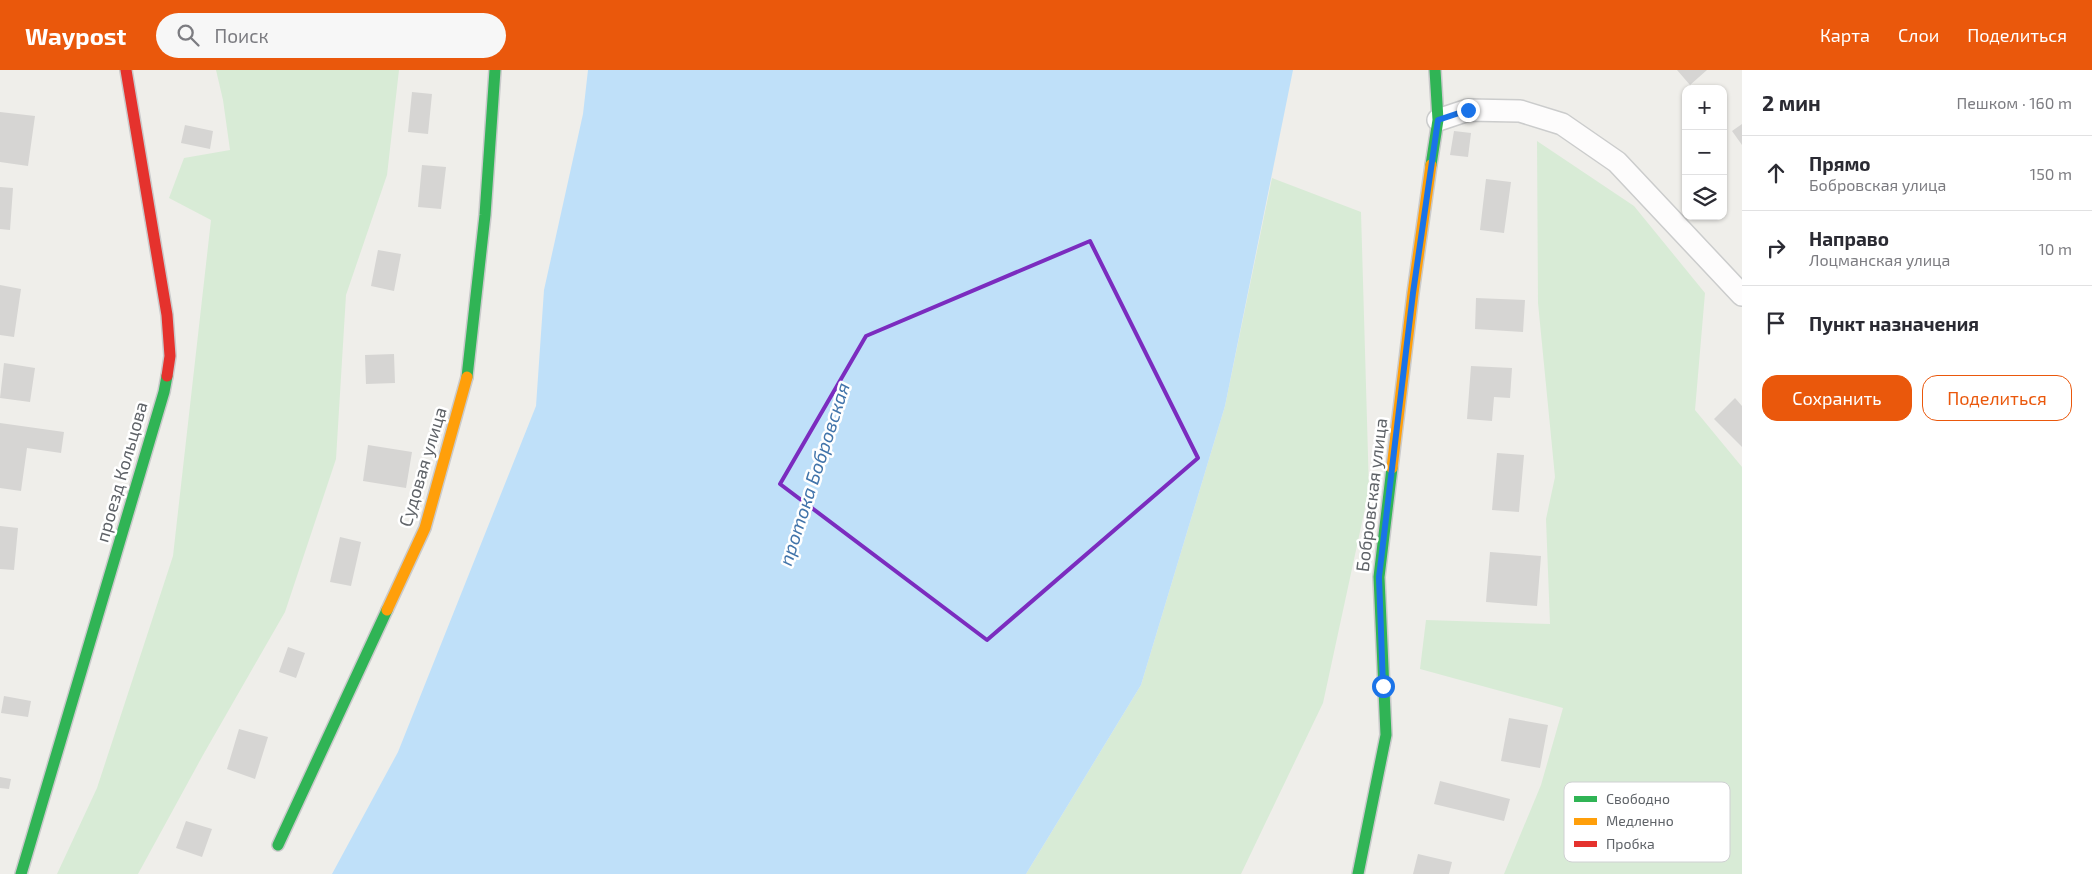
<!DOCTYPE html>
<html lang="ru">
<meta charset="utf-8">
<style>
:root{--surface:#fff;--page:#f7f7f7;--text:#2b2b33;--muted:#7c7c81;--line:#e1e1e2;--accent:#ea580c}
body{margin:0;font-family:"Exo 2",sans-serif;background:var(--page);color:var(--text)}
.controls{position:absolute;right:15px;top:15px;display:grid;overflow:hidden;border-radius:10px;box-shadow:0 1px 4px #0004}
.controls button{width:45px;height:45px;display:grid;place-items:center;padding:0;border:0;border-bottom:1px solid var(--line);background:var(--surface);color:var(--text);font:25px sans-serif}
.stop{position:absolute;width:15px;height:15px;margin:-11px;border:4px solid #1a73e8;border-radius:50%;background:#fff}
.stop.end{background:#1a73e8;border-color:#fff;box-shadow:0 1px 5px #0008}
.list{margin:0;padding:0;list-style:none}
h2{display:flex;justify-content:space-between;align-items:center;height:65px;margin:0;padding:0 20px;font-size:21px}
h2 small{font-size:16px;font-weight:400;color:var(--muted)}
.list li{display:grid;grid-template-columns:32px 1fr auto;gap:15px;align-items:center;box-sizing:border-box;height:75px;padding:0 20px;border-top:1px solid var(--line)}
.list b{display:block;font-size:19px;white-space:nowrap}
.list p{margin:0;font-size:16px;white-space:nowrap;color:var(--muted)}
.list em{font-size:16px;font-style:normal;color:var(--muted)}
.actions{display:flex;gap:10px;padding:15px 20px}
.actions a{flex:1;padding:11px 0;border:1px solid var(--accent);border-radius:15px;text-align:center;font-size:18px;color:var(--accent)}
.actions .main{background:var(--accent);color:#fff}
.icon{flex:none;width:28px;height:28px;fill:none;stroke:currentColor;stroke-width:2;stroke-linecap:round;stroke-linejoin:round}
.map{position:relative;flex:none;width:1742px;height:804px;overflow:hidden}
header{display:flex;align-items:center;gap:30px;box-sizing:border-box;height:70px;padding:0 25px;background:var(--accent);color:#fff}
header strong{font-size:24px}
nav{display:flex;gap:28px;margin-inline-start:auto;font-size:18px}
.search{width:350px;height:45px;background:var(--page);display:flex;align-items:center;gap:12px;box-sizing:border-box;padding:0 18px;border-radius:28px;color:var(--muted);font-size:19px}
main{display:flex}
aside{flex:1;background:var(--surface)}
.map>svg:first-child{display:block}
.green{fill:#d8ebd6}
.water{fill:#bfe0f9}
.building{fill:#d6d5d3}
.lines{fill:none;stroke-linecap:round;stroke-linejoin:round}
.street-casing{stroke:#cbcccc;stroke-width:24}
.fast-casing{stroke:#cacacb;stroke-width:14}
.slow-casing{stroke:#cacacb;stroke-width:14}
.jam-casing{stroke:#cacacb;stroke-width:14}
.street{stroke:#fdfcfc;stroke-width:21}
.fast{stroke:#30b455;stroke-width:11}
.slow{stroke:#ff9f0a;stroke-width:11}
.jam{stroke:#e5322d;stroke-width:11}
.route{stroke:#1a73e8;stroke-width:6}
.marked{fill:none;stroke:#7b2cbf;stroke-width:4;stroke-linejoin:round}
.labels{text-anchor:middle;stroke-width:5;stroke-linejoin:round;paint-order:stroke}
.street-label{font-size:18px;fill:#5f6368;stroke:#fff}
.water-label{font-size:19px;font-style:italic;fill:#4174aa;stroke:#fff}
.key{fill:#fff;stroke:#cfd0d2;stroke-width:1}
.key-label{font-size:14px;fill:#5f6368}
</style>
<header>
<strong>Waypost</strong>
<div class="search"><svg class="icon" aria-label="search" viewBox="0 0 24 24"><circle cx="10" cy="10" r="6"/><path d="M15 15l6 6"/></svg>Поиск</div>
<nav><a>Карта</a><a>Слои</a><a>Поделиться</a></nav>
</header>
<main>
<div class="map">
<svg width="1742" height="804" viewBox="0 0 1742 804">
<rect width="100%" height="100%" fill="#efeeea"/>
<path class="green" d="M216 0H399L387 105 346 225 336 389 285 542 203 685 138 804H57L97 718 173 486 211 150 169 128 184 88 230 80 223 30Z
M1537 71 1634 136 1705 223 1695 340 1742 397V804H1504L1541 715 1563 638 1420 599 1426 550 1550 554 1546 449 1555 407 1538 233Z
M1272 108 1361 142 1369 420 1323 633 1241 804H1026L1141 615 1225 336Z"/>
<path class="water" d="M588 0H1293L1225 336 1141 615 1026 804H332L398 682 536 336 544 220 583 44Z"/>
<path class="building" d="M1677 0H1707L1690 15Z
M412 22 432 24 428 64 408 62Z
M0 42 35 46 28 96 0 92Z
M1742 54V75L1732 61Z
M185 55 213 61 210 79 181 73Z
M1454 61 1471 63 1468 87 1450 85Z
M422 95 446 97 441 139 418 137Z
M1486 109 1511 112 1504 163 1480 160Z
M0 117 13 118 10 160 0 159Z
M378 180 401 184 394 221 371 216Z
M0 215 21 219 14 267 0 265Z
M1476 228 1525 230 1523 262 1475 259Z
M394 284 395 313 366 314 365 285Z
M4 293 35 298 30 332 0 328Z
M1471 296 1512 298 1510 328 1494 327 1492 351 1467 349Z
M1735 328 1742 336V377L1714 349Z
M0 353 64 362 61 383 27 378 21 421 0 418Z
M368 375 412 382 406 418 363 411Z
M1497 383 1524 385 1519 442 1492 440Z
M0 456 18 458 14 500 0 499Z
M340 467 361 472 351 516 330 512Z
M1490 482 1541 486 1537 536 1486 532Z
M288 577 305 583 296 608 279 602Z
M4 626 31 631 28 647 1 643Z
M1509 648 1548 655 1540 698 1501 691Z
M239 659 268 667 255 709 227 699Z
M0 707 11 709 9 719 0 718Z
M1440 711 1510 729 1504 751 1434 734Z
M186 751 212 759 202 787 176 778Z
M1418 784 1452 792 1449 804H1413Z"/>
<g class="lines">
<defs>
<path id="street" d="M1438 50 1468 40 1520 41 1562 54 1617 92 1742 225"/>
<path id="fast" d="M1431 95 1438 50 1435 0
M467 307 485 145 495 0
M278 775 387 540
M21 804 164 322 167 306
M1358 804 1386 665 1379 507 1392 398"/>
<path id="slow" d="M1392 398 1413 223 1431 95
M387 540 425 458 467 307"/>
<path id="jam" d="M126 0 167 245 170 286 167 306"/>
</defs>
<use href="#street" class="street-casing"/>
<use href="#fast" class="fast-casing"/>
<use href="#slow" class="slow-casing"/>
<use href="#jam" class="jam-casing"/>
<use href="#street" class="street"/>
<use href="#fast" class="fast"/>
<use href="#slow" class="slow"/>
<use href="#jam" class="jam"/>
</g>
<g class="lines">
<path class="route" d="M1383 616 1379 507 1413 223 1438 50 1468 40"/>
</g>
<path class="marked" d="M1090 171 1198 388 987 570 780 414 866 266Z"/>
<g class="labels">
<g class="street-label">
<text transform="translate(423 397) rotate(-73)" y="6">Судовая улица</text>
<text transform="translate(122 402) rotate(-74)" y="6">проезд Кольцова</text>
<text transform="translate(1372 425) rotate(-83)" y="6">Бобровская улица</text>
</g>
<g class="water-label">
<text transform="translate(814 404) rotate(-72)" y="7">протока Бобровская</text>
</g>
</g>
<rect x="1564" y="712" width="166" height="80" rx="8" class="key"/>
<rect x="1574" y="726" width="23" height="6" fill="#30b455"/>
<rect x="1574" y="748" width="23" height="7" fill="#ff9f0a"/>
<rect x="1574" y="771" width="23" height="6" fill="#e5322d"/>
<g class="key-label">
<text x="1606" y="734">Свободно</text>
<text x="1606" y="756">Медленно</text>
<text x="1606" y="779">Пробка</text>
</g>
</svg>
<div class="controls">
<button>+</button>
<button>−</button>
<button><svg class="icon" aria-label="layers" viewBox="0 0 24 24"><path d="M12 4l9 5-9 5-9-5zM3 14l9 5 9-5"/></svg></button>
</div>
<div class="stop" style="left:1383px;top:616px"></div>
<div class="stop end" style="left:1468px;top:40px"></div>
</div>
<aside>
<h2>2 мин<small>Пешком · 160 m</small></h2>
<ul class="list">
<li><svg class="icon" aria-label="ahead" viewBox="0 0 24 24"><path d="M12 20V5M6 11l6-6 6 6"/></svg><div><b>Прямо</b><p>Бобровская улица</p></div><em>150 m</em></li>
<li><svg class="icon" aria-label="right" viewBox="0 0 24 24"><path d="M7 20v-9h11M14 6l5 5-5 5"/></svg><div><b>Направо</b><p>Лоцманская улица</p></div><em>10 m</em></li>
<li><svg class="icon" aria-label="arrive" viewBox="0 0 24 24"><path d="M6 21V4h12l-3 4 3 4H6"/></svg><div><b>Пункт назначения</b></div></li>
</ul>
<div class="actions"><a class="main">Сохранить</a><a>Поделиться</a></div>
</aside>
</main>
